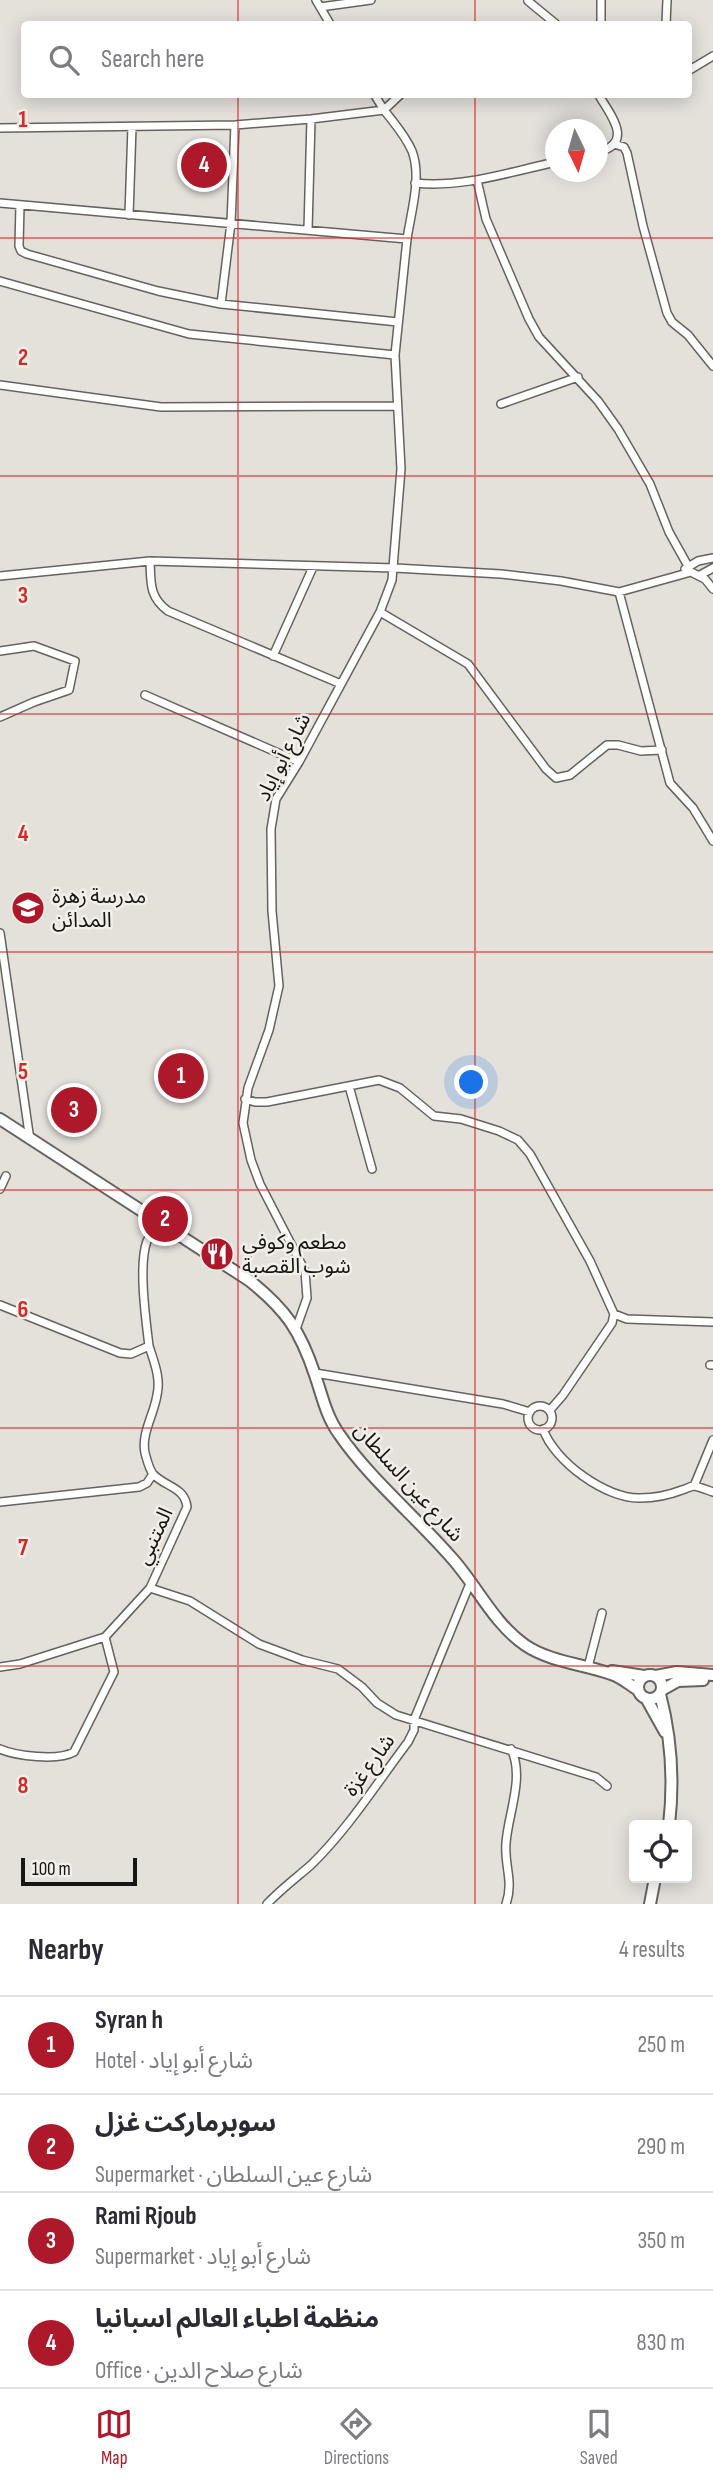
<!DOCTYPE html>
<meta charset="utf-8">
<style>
:root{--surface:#fff;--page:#f7f7f7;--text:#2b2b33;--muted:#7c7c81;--line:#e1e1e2;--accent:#ad192b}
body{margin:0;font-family:"Sofia Sans Condensed","Noto Sans Arabic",sans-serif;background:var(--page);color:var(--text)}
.controls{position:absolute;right:21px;bottom:21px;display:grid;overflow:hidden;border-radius:7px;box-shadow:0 4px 18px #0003}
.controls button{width:63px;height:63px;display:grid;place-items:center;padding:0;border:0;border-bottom:2px solid var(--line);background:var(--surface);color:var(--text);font:35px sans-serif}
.compass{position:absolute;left:545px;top:119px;width:63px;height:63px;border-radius:50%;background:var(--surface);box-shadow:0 4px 18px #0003;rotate:175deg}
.scale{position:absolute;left:21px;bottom:18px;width:116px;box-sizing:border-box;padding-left:7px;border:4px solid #171614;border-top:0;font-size:19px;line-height:24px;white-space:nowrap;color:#171614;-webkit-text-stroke:5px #f2eee8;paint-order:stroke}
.you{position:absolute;left:472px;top:1083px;width:24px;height:24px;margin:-18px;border:5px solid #fff;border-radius:50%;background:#1a73e8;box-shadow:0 0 0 10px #1a73e833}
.badge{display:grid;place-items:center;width:46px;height:46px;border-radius:50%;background:var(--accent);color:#fff;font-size:23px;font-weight:700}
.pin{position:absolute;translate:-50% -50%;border:4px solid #fff;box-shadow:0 2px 7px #0006}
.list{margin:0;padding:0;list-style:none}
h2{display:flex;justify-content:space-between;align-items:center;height:91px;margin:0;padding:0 28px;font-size:30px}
h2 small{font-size:23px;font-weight:400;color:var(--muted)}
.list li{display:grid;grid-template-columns:46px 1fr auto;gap:21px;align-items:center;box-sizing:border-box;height:98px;padding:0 28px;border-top:2px solid var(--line)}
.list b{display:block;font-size:26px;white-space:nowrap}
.list p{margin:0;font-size:23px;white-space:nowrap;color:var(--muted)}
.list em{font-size:23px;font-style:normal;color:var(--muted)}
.icon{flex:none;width:38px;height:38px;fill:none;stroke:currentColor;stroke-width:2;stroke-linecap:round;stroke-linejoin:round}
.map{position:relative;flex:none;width:713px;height:1904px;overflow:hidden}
.search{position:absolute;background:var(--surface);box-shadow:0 4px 18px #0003;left:21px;right:21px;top:21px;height:77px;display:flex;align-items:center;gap:18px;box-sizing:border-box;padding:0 24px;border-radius:7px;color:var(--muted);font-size:26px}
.sheet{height:483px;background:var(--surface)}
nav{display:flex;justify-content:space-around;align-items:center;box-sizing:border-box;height:98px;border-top:2px solid var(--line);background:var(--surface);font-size:19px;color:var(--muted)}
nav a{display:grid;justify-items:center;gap:4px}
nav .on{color:var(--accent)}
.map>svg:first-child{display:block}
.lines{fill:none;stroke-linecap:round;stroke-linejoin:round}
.street-casing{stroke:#66635e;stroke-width:10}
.secondary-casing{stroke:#66635e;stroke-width:14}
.street{stroke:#fff;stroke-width:7}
.secondary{stroke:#fff;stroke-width:10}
.grid{fill:none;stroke:#d62828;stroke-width:2;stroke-opacity:0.55}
.labels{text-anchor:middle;stroke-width:5;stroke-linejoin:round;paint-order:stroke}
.street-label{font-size:21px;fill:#171614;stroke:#f2eee8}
.poi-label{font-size:21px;fill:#171614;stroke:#f2eee8;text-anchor:start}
.grid-label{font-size:23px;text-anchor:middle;font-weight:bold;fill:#d62828;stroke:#f2eee8;stroke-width:5;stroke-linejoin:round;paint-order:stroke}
</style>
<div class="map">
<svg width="713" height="1904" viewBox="0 0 713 1904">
<rect width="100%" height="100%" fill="#e4e1db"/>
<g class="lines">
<defs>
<path id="street" d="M316 0 330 24
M601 0V24
M528 1 556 24
M320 7 371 0
M666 24 667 0
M688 71 713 56
M0 128 235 125 311 119 384 110 374 94
M614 144 624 147 627 153 643 226 667 313 672 322 688 335 713 366
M598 152C635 143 610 114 598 94
M477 180 486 219 529 319 539 337 598 401 618 429 650 484 669 532 688 566
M415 183C463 188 509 172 556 162
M0 203 407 239C411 212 422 177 412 151 405 135 394 123 384 110L401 94
M20 205 19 246 21 251 27 254 158 291 221 304 398 322
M129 215 132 127
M308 230 311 119
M0 281 189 334 395 355
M221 304 231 223 235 125
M0 385 161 407 396 406
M501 404 578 377
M150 561C151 583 149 597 168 611L341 684
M685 569 698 561 713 558
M700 575 713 568
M0 576 150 561 395 568 501 574 561 581 619 592 670 783 693 808 713 841
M619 592 691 572 705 579 713 589
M380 612 468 664 546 769 556 778 570 775 607 745H618L641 751 662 750
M0 651 34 646 75 661 69 690 34 702 0 717
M273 656 313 567
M145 695 299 762
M0 933 30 1140
M349 1086 372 1169
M245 1099 255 1102H267L379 1080 400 1088 434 1116 461 1119 499 1131 518 1140 530 1154 590 1261 614 1314 612 1323 563 1395 550 1410
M0 1189 6 1176
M0 1305 120 1353 131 1354 149 1346C146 1321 138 1265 147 1241 150 1235 157 1230 162 1225
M614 1314 627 1319 713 1322
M296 1329 307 1298 305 1271 260 1184 251 1160 243 1123 248 1088 269 1030 279 986 272 911 271 829 276 799 299 762 380 612 392 580 401 469 395 355 407 239
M710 1365H713
M315 1373 503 1404 530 1412
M528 1418a12 12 0 1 1 24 0a12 12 0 1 1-24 0Z
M543 1429C554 1461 606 1499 640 1498 654 1498 669 1495 682 1490 686 1489 689 1487 693 1486 698 1486 707 1490 713 1492
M694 1486 713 1440
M0 1502 139 1487 147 1483 153 1474
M150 1588 190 1601 259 1644 302 1660 338 1669 362 1687 377 1703 396 1715 596 1777 607 1786
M0 1667 20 1664 105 1637 150 1588 187 1507C185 1487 165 1487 153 1474 149 1469 147 1460 145 1453 141 1433 154 1415 157 1395 161 1378 154 1362 149 1346
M588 1667 602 1613
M0 1749C16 1756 58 1761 74 1752L114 1672 105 1637
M267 1904C280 1890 296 1878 311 1865 348 1829 377 1783 408 1742L414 1730V1720L471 1581
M506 1904C514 1882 504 1865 506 1843 508 1814 525 1777 511 1749"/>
<path id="secondary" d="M0 1119 250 1281C286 1310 300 1330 315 1375 322 1395 326 1416 339 1434 370 1479 414 1515 450 1556 476 1584 493 1623 525 1645 550 1662 583 1664 611 1674 621 1677 630 1685 638 1690
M612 1671 644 1676
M638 1687a12 12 0 1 1 24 0a12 12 0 1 1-24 0Z
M656 1676 677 1672 713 1675
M662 1690 678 1681 703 1680
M660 1694C671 1736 674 1782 669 1825
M646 1698 665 1732
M650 1904 655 1878"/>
</defs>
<use href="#street" class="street-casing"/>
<use href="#secondary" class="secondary-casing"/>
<use href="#street" class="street"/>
<use href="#secondary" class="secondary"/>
</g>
<path class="grid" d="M238 0V24M475 0V24M238 94V1904M475 94V1904M0 238H713M0 476H713M0 714H713M0 952H713M0 1190H713M0 1428H713M0 1666H713"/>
<defs>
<symbol id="school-disc" viewBox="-11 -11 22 22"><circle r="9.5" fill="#ad192b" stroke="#f2eee8"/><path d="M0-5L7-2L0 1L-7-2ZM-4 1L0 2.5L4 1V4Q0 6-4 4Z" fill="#fff"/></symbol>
<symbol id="restaurant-disc" viewBox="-11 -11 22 22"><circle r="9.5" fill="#ad192b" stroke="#f2eee8"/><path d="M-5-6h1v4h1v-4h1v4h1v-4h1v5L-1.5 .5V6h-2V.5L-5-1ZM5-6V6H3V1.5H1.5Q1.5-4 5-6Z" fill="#fff"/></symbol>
</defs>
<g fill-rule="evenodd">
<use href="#school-disc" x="9" y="889" width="38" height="38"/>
<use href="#restaurant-disc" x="198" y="1235" width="38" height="38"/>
</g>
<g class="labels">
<g class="street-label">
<text transform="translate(283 757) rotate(-63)" y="7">شارع أبو إياد</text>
<text transform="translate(409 1482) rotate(48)" y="7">شارع عين السلطان</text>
<text transform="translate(154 1536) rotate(-65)" y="7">المتنبي</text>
<text transform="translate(369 1765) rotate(-54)" y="7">شارع غزة</text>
</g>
<g class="poi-label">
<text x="52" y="903">مدرسة زهرة<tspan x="52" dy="24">المدائن</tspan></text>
<text x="242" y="1249">مطعم وكوفي<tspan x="242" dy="24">شوب القصبة</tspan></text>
</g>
</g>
<g class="grid-label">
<text x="23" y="127">1</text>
<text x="23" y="365">2</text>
<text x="23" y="603">3</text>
<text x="23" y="841">4</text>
<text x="23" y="1079">5</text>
<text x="23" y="1317">6</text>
<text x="23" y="1555">7</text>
<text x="23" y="1793">8</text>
</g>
</svg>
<div class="controls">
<button><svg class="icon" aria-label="locate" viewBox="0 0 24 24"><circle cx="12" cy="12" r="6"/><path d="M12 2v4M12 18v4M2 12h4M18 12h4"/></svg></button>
</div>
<svg class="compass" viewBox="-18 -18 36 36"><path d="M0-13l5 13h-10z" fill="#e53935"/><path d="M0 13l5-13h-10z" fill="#7c7c81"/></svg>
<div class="scale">100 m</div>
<div class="you"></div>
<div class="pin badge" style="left:181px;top:1076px">1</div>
<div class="pin badge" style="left:165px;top:1219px">2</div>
<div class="pin badge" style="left:74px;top:1110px">3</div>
<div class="pin badge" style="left:204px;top:165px">4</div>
<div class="search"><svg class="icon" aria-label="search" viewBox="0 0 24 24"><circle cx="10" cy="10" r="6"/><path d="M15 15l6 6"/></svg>Search here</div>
</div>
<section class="sheet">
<h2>Nearby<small>4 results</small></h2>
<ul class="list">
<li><span class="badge">1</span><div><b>Syran h</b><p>Hotel · شارع أبو إياد</p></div><em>250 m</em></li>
<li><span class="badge">2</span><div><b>سوبرماركت غزل</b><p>Supermarket · شارع عين السلطان</p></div><em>290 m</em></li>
<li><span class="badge">3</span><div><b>Rami Rjoub</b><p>Supermarket · شارع أبو إياد</p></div><em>350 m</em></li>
<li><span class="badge">4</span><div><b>منظمة اطباء العالم اسبانيا</b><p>Office · شارع صلاح الدين</p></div><em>830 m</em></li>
</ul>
</section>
<nav>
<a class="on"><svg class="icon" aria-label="map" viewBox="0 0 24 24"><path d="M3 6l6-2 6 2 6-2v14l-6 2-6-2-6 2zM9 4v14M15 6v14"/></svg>Map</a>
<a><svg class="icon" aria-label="directions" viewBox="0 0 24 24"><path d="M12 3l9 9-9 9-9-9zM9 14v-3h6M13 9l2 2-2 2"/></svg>Directions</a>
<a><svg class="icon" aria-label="saved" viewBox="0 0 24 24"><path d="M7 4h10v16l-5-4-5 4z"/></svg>Saved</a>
</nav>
